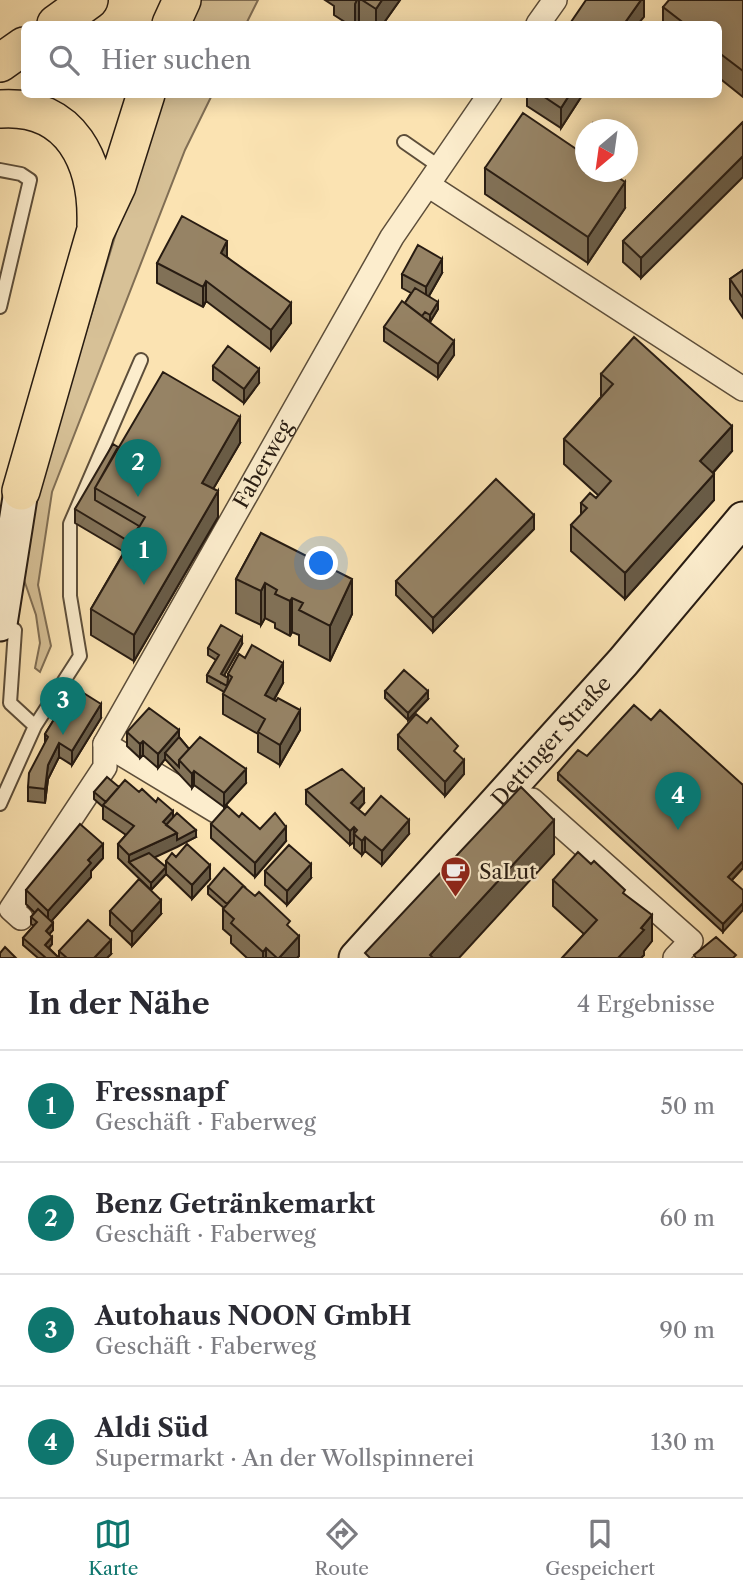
<!DOCTYPE html>
<html lang="de">
<meta charset="utf-8">
<style>
:root{--surface:#fff;--page:#f2f2f3;--text:#2b2b33;--muted:#7c7c81;--line:#e1e1e2;--accent:#0f766e}
body{margin:0;font-family:"Libre Caslon Text",serif;background:var(--page);color:var(--text)}
.compass{position:absolute;left:575px;top:119px;width:63px;height:63px;border-radius:50%;background:var(--surface);box-shadow:0 4px 18px #0003;rotate:209deg}
.you{position:absolute;left:322px;top:564px;width:24px;height:24px;margin:-18px;border:5px solid #fff;border-radius:50%;background:#1a73e8;box-shadow:0 0 0 10px #1a73e833}
.badge{display:grid;place-items:center;width:46px;height:46px;border-radius:50%;background:var(--accent);color:#fff;font-size:23px;font-weight:700}
.pin{position:absolute;translate:-50% -58px;filter:drop-shadow(0 2px 4px #0008)}
.pin::after{content:'';position:absolute;top:37px;width:24px;height:21px;background:inherit;clip-path:polygon(0 0,100% 0,50% 100%)}
.list{margin:0;padding:0;list-style:none}
h2{display:flex;justify-content:space-between;align-items:center;height:91px;margin:0;padding:0 28px;font-size:30px}
h2 small{font-size:23px;font-weight:400;color:var(--muted)}
.list li{display:grid;grid-template-columns:46px 1fr auto;gap:21px;align-items:center;box-sizing:border-box;height:112px;padding:0 28px;border-top:2px solid var(--line)}
.list b{display:block;font-size:26px;white-space:nowrap}
.list p{margin:0;font-size:23px;white-space:nowrap;color:var(--muted)}
.list em{font-size:23px;font-style:normal;color:var(--muted)}
.icon{flex:none;width:38px;height:38px;fill:none;stroke:currentColor;stroke-width:2;stroke-linecap:round;stroke-linejoin:round}
.map{position:relative;flex:none;width:743px;height:958px;overflow:hidden}
.search{position:absolute;background:var(--surface);box-shadow:0 4px 18px #0003;left:21px;right:21px;top:21px;height:77px;display:flex;align-items:center;gap:18px;box-sizing:border-box;padding:0 24px;border-radius:10px;color:var(--muted);font-size:26px}
.sheet{height:539px;background:var(--surface)}
nav{display:flex;justify-content:space-around;align-items:center;box-sizing:border-box;height:98px;border-top:2px solid var(--line);background:var(--surface);font-size:19px;color:var(--muted)}
nav a{display:grid;justify-items:center;gap:4px}
nav .on{color:var(--accent)}
.map>svg:first-child{display:block}
.green{fill:#d7c197;stroke:#806e54;stroke-width:2}
.lines{fill:none;stroke-linecap:round;stroke-linejoin:round}
.lane-casing{stroke:#5d4e3a;stroke-width:16}
.street-casing{stroke:#5d4e3a;stroke-width:26}
.secondary-casing{stroke:#281c12;stroke-width:37}
.primary-casing{stroke:#281c12;stroke-width:40}
.lane{stroke:#fcedcd;stroke-width:12}
.street{stroke:#fcedcd;stroke-width:23}
.secondary{stroke:#fcedcd;stroke-width:33}
.primary{stroke:#fbe3b2;stroke-width:37}
.wall{fill:#817157;stroke:#281c12;stroke-width:2}
.shaded-wall{fill:#695c47;stroke:#281c12;stroke-width:2}
.building{fill:#968365;stroke:#281c12;stroke-width:2}
.labels{text-anchor:middle;stroke-width:5;stroke-linejoin:round;paint-order:stroke}
.street-label{font-size:21px;fill:#281c12;stroke:#fcedcd}
.poi-label{font-size:21px;fill:#281c12;stroke:#fcedcd;text-anchor:start}
</style>
<div class="map">
<svg width="743" height="958" viewBox="0 0 743 958">
<rect width="100%" height="100%" fill="#fbe3b2"/>
<filter id="stains"><feTurbulence type="fractalNoise" baseFrequency=".00286" numOctaves="4"/><feColorMatrix values="0 0 0 0 .2 0 0 0 0 .09 0 0 0 0 .02 0 0 0 .5 -.17"/></filter>
<radialGradient id="worn" r=".72"><stop offset=".6" stop-color="#630" stop-opacity="0"/><stop offset="1" stop-color="#630" stop-opacity=".3"/></radialGradient>
<path class="green" d="M194 0H258L246 24H182Z
M158 95H212L185 150 52 492 38 585 51 646 40 672 35 668 40 643 36 615 22 574 37 493Z"/>
<g class="lines">
<defs>
<path id="lane" d="M404 142 440 167
M0 170 21 174 30 180 0 307
M0 633 15 630 10 703 35 726
M0 804 35 726 80 656 70 596V524L141 360"/>
<g id="street">
<path d="M538 24 555 0"/>
<path d="M428 185 743 389"/>
<path d="M105 744 216 811"/>
<path d="M532 800 691 941 675 958"/>
<path id="s1" d="M21 918 11 909 105 767V744L392 237 490 94"/>
</g>
<g id="secondary">
<path d="M0 624 21 491"/>
<path id="s2" d="M356 958 623 662 743 519"/>
</g>
<path id="primary" d="M56 24 89 0
M171 24 182 0
M0 63 24 46
M0 109C72 104 98 163 96 225
M21 491 95 233 117 186 146 94"/>
</defs>
<use href="#lane" class="lane-casing"/>
<use href="#street" class="street-casing"/>
<use href="#secondary" class="secondary-casing"/>
<use href="#primary" class="primary-casing"/>
<use href="#lane" class="lane"/>
<use href="#street" class="street"/>
<use href="#secondary" class="secondary"/>
<use href="#primary" class="primary"/>
</g>
<path class="wall" d="M325 0H400L383 24H348L334 15V6Z
M743 0V97L718 77V24H663V7Z
M527 94H583L561 128 527 106Z
M743 122 641 278 623 262V241Z
M585 134V153L580 150V142Z
M485 168 625 208 588 263 485 194Z
M227 257 291 323 271 350 206 301 203 307 157 283V263Z
M743 270V318L730 299V279Z
M442 273 429 296 438 309 430 322 426 319 454 355 438 378 384 341V327L405 303 411 293 402 288V274Z
M213 366 259 383 244 403 213 380Z
M601 374 732 451 713 473 714 500 625 599 571 551V525L581 515V503L596 498 599 496 564 464V439L601 397Z
M240 443 213 489 218 517 134 661 91 635V609L124 552 75 523V509L118 447Z
M534 529 433 632 396 595V581Z
M261 533 352 614 330 661 299 645V635L292 632 290 636 275 628V623L265 618 261 625 236 613V579Z
M242 644 224 675 228 678V674L283 683 274 700 300 730 280 765 258 752V734L223 714V694L224 692 207 682V675L216 660 208 655V648Z
M385 691 428 699 408 720 385 698Z
M58 707 101 718 72 765 59 757 48 779 45 803 28 801V787L45 743V734L58 713Z
M651 720 743 785V868L732 880 723 932 558 780V773Z
M127 732 179 737 189 749 246 783 224 807 194 785 192 788 165 759 158 768 143 755 140 758 127 746Z
M398 735 458 755 464 774 445 796 398 749Z
M119 787 139 792 173 817 196 837 154 857 166 867V861L176 857 210 879 192 899 166 874 151 890 118 858V844L126 835 103 819V807L94 799V792Z
M306 790 364 803 358 810 365 815 409 834 382 865 365 851 362 855 354 848V842L350 845 306 804Z
M239 817 260 829 286 841 255 877 211 838V824Z
M103 858 91 871V877L51 921 53 930 49 934 52 944 49 948 59 958V951L111 954 107 958H38L23 945V938L34 926 31 924V917L35 913 26 904V890Z
M265 871 311 878 287 905 265 885Z
M553 880 625 895 652 941 644 951V955L641 958H562L584 934 553 906Z
M208 887 290 929 299 956 297 958H247L231 943V936L223 929V909L224 908 208 894Z
M110 911 161 914 132 946 110 925Z"/>
<path class="shaded-wall" d="M357 0H359V24H355V4Z
M382 0H400L383 24H376V9Z
M641 0H644V17L638 24H624Z
M570 94H583L561 128V108Z
M743 156V177L641 278V258Z
M625 182V208L588 263V237Z
M227 241V261L221 253Z
M442 259V273L426 301V287Z
M206 281V301L203 307V287Z
M438 302V309L430 322V315Z
M291 303V323L271 350V330Z
M454 341V355L438 378V364Z
M259 369V383L244 403V389Z
M240 417V443L202 508V483Z
M732 426V451L700 487V461Z
M714 474V500L625 599V573Z
M218 491V517L134 661V635Z
M534 515V529L433 632V618Z
M352 579V614L330 661V626Z
M265 583V618L261 625V591Z
M292 598V632L290 636V601Z
M242 637V644L221 681V674Z
M283 663V683L265 715V695Z
M428 691V699L408 720V713Z
M101 704V718L72 765V751Z
M300 710V730L280 765V745Z
M179 730V744L165 753V759L158 768V754Z
M143 741V755L140 758V744Z
M59 743V757L48 779 45 803V789L48 765Z
M464 760V774L445 796V782Z
M246 769V783L224 807V793Z
M194 771V785L192 788V774Z
M364 789V803L351 817V803Z
M173 811V825L167 832 163 822Z
M409 820V834L382 865V851Z
M554 820V854L459 958H430V955Z
M286 827V841L255 877V863Z
M354 827V842L350 845V831Z
M196 830V837L177 847 134 867 129 862V855L177 833Z
M365 837V851L362 855V841Z
M103 844V858L91 871V877L48 925V911L88 860Z
M743 861V868L728 884V877Z
M311 864V878L287 905V891Z
M210 865V879L192 899V885Z
M166 867V874L151 890V883Z
M161 900V914L132 946V932Z
M743 903V910L723 932V924Z
M652 915V941L644 951V955L641 958H618L641 928Z
M53 923V930L46 938V931Z
M299 936V956L297 958H279Z
M52 937V944L45 952V945Z
M111 940V954L107 958H94Z
M266 948V958H263V952Z"/>
<path class="building" d="M362 0H382L376 9Z
M586 0H641L624 24H574L571 22Z
M669 0H743V71L718 52V24H685L663 7Z
M540 94H570L561 108Z
M523 113 585 155V172H610L625 182 588 237 485 168Z
M743 122V156L641 258 623 241Z
M593 123 603 130H588Z
M585 134V146L580 142Z
M182 216 227 241 221 253 291 303 271 330 206 281 203 287 157 263Z
M418 245 442 259 426 287 402 274Z
M743 270V298L730 279Z
M415 288 438 302 430 315 425 312 422 316 405 303Z
M402 301 454 341 438 364 384 327Z
M634 337 732 426 700 461 714 474 625 573 571 525 587 508 581 503 590 493 596 498 611 481 564 439 613 384 601 374Z
M228 346 259 369 244 389 213 366Z
M163 372 240 417 202 483 218 491 134 635 91 609 145 517 95 488Z
M113 444 118 447 95 488V500L139 526 130 542 75 509Z
M496 479 534 515 433 618 396 581Z
M261 533 352 579 330 626 299 610 303 603 292 598 290 601 275 594 277 590 265 583 261 591 236 579Z
M221 625 242 637 221 674 228 678 227 686 207 675 219 655 208 648Z
M252 645 283 663 265 695 276 701 278 698 300 710 280 745 258 732 265 719 223 694 232 677 228 674 239 654 245 658Z
M404 670 428 691 408 713 385 691Z
M74 687 101 704 72 751 59 743 48 765 45 789 28 787 29 773 48 737 45 734 61 708 58 707Z
M634 705 651 720 660 710 743 785V861L728 877 743 890V903L723 924 558 773 578 750 587 756Z
M149 708 179 730 158 754 143 741 140 744 127 732Z
M416 714 427 723 431 718 458 746 454 751 464 760 445 782 398 735Z
M179 737 189 749 179 760V767L165 753Z
M200 737 246 769 224 793 194 771 192 774 179 760Z
M342 769 364 789 351 803 365 815 381 796 409 820 382 851 365 837 362 841 354 834 357 830 354 827 350 831 306 790Z
M107 777 119 787 106 802 94 792Z
M125 780 139 792 142 789 156 802 158 798 173 811 163 822 177 833 129 855 118 844 134 826 103 805Z
M521 787 554 820 430 955 433 958H370L365 953Z
M227 806 239 817 242 813 260 829 275 813 286 827 255 863 211 824Z
M177 813 196 830 177 840V833L166 825Z
M80 824 103 844 88 860 91 863 48 911 26 890Z
M187 844 210 865 192 885 166 861 172 853 176 857Z
M289 845 311 864 287 891 265 871Z
M578 852 591 864 594 861 625 890 623 893 652 915 641 928 644 930 618 958H562L597 920 553 880Z
M149 853 166 867 151 883 129 862Z
M224 868 246 888 243 886 227 904 208 887Z
M139 879 161 900 132 932 110 911Z
M243 886 255 896 259 892 290 921 287 925 299 936 279 958H277L266 948 263 952 231 923 234 919 223 909Z
M38 909 53 923 46 931 52 937 45 945 59 958H46L23 938 37 922 31 917Z
M88 920 111 940 94 958H67L59 951Z
M716 937 736 955 733 958H696L694 955Z
M5 947 16 958H0V953Z"/>
<defs>
<symbol id="cafe-pin" viewBox="-11 -11 22 30"><path d="M0 17L-7.5 6A9.5 9.5 0 1 1 7.5 6Z" fill="#8f2418" stroke="#fcedcd"/><path d="M-5.5-4.5H6V0H3Q3 3.5 0 3.5H-2.5Q-5.5 3.5-5.5 0ZM3-3.2v2h1.7v-2ZM-6 4.5H4V6H-6Z" fill="#fff"/></symbol>
</defs>
<g fill-rule="evenodd">
<use href="#cafe-pin" x="438" y="854" width="35" height="47"/>
</g>
<g class="labels">
<g class="street-label">
<text dy="7" stroke="none"><textPath href="#s1" startOffset="528">Faberweg</textPath></text>
<text dy="7" stroke="none"><textPath href="#s2" startOffset="292">Dettinger Straße</textPath></text>
</g>
<g class="poi-label">
<text x="479" y="879">SaLut</text>
</g>
</g>
<rect width="100%" height="100%" filter="url(#stains)"/>
<rect width="100%" height="100%" fill="url(#worn)"/>
</svg>
<svg class="compass" viewBox="-18 -18 36 36"><path d="M0-13l5 13h-10z" fill="#e53935"/><path d="M0 13l5-13h-10z" fill="#7c7c81"/></svg>
<div class="you"></div>
<div class="pin badge" style="left:144px;top:585px">1</div>
<div class="pin badge" style="left:138px;top:497px">2</div>
<div class="pin badge" style="left:63px;top:735px">3</div>
<div class="pin badge" style="left:678px;top:830px">4</div>
<div class="search"><svg class="icon" aria-label="search" viewBox="0 0 24 24"><circle cx="10" cy="10" r="6"/><path d="M15 15l6 6"/></svg>Hier suchen</div>
</div>
<section class="sheet">
<h2>In der Nähe<small>4 Ergebnisse</small></h2>
<ul class="list">
<li><span class="badge">1</span><div><b>Fressnapf</b><p>Geschäft · Faberweg</p></div><em>50 m</em></li>
<li><span class="badge">2</span><div><b>Benz Getränkemarkt</b><p>Geschäft · Faberweg</p></div><em>60 m</em></li>
<li><span class="badge">3</span><div><b>Autohaus NOON GmbH</b><p>Geschäft · Faberweg</p></div><em>90 m</em></li>
<li><span class="badge">4</span><div><b>Aldi Süd</b><p>Supermarkt · An der Wollspinnerei</p></div><em>130 m</em></li>
</ul>
</section>
<nav>
<a class="on"><svg class="icon" aria-label="map" viewBox="0 0 24 24"><path d="M3 6l6-2 6 2 6-2v14l-6 2-6-2-6 2zM9 4v14M15 6v14"/></svg>Karte</a>
<a><svg class="icon" aria-label="directions" viewBox="0 0 24 24"><path d="M12 3l9 9-9 9-9-9zM9 14v-3h6M13 9l2 2-2 2"/></svg>Route</a>
<a><svg class="icon" aria-label="saved" viewBox="0 0 24 24"><path d="M7 4h10v16l-5-4-5 4z"/></svg>Gespeichert</a>
</nav>
